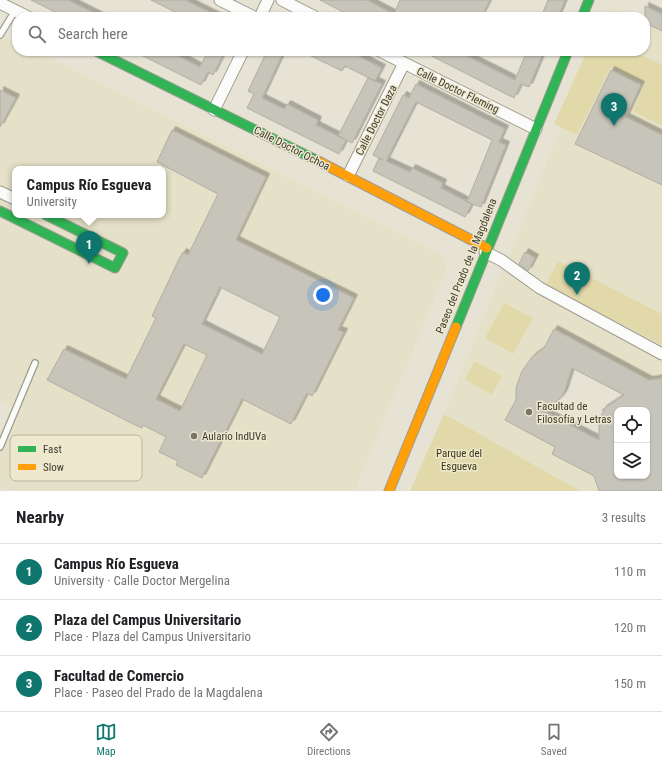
<!DOCTYPE html>
<meta charset="utf-8">
<style>
:root{--surface:#fff;--page:#f2f2f2;--text:#202124;--muted:#757577;--line:#e0e0e0;--accent:#0f766e}
body{margin:0;font-family:"Roboto Condensed",sans-serif;background:var(--page);color:var(--text)}
.controls{position:absolute;right:12px;bottom:12px;display:grid;overflow:hidden;border-radius:8px;box-shadow:0 1px 3px #0004}
.controls button{width:36px;height:36px;display:grid;place-items:center;padding:0;border:0;border-bottom:1px solid var(--line);background:var(--surface);color:var(--text);font:20px sans-serif}
.you{position:absolute;left:323px;top:295px;width:14px;height:14px;margin:-10px;border:3px solid #fff;border-radius:50%;background:#1a73e8;box-shadow:0 0 0 6px #1a73e833}
.badge{display:grid;place-items:center;width:26px;height:26px;border-radius:50%;background:var(--accent);color:#fff;font-size:13px;font-weight:700}
.pin{position:absolute;translate:-50% -33px;filter:drop-shadow(0 1px 2px #0008)}
.pin::after{content:'';position:absolute;top:21px;width:14px;height:12px;background:inherit;clip-path:polygon(0 0,100% 0,50% 100%)}
.popup{position:absolute;left:12px;top:166px;width:154px;height:52px;box-sizing:border-box;display:grid;place-content:center;border-radius:8px;background:var(--surface);filter:drop-shadow(0 1px 3px #0005);font-size:13px;white-space:nowrap;color:var(--muted)}
.popup b{font-size:15px;color:var(--text)}
.popup::after{content:'';position:absolute;left:50%;top:100%;margin-left:-8px;border:8px solid transparent;border-top-color:var(--surface)}
.list{margin:0;padding:0;list-style:none}
h2{display:flex;justify-content:space-between;align-items:center;height:52px;margin:0;padding:0 16px;font-size:17px}
h2 small{font-size:13px;font-weight:400;color:var(--muted)}
.list li{display:grid;grid-template-columns:26px 1fr auto;gap:12px;align-items:center;box-sizing:border-box;height:56px;padding:0 16px;border-top:1px solid var(--line)}
.list b{display:block;font-size:15px;white-space:nowrap}
.list p{margin:0;font-size:13px;white-space:nowrap;color:var(--muted)}
.list em{font-size:13px;font-style:normal;color:var(--muted)}
.icon{flex:none;width:22px;height:22px;fill:none;stroke:currentColor;stroke-width:2;stroke-linecap:round;stroke-linejoin:round}
.map{position:relative;flex:none;width:662px;height:491px;overflow:hidden}
.search{position:absolute;background:var(--surface);box-shadow:0 1px 3px #0004;left:12px;right:12px;top:12px;height:44px;display:flex;align-items:center;gap:10px;box-sizing:border-box;padding:0 14px;border-radius:16px;color:var(--muted);font-size:15px}
.sheet{height:220px;background:var(--surface)}
nav{display:flex;justify-content:space-around;align-items:center;box-sizing:border-box;height:56px;border-top:1px solid var(--line);background:var(--surface);font-size:11px;color:var(--muted)}
nav a{display:grid;justify-items:center;gap:2px}
nav .on{color:var(--accent)}
.map>svg:first-child{display:block}
.built{fill:#e5e1c8;fill-rule:evenodd}
.green{fill:#e2d9aa}
.building{fill:#c7c5ba;stroke:#b0aea2;fill-rule:evenodd;filter:url(#shadow)}
.lines{fill:none;stroke-linecap:round;stroke-linejoin:round}
.lane-casing{stroke:#9e9c91;stroke-width:8}
.street-casing{stroke:#9e9c91;stroke-width:13}
.fast-casing{stroke:#9e9c91;stroke-width:11}
.slow-casing{stroke:#9e9c91;stroke-width:11}
.lane{stroke:#fbfbf9;stroke-width:5.5}
.street{stroke:#fbfbf9;stroke-width:11}
.fast{stroke:#30b455;stroke-width:9}
.slow{stroke:#ff9f0a;stroke-width:9}
.poi-dot{fill:#78766a;stroke:#ede8ce;stroke-width:1.5}
.labels{text-anchor:middle;stroke-width:3;stroke-linejoin:round;paint-order:stroke}
.street-label{font-size:11px;fill:#3d3b31;stroke:#ede8ce}
.poi-label{font-size:11px;fill:#3d3b31;stroke:#ede8ce;text-anchor:start}
.park-label{font-size:11px;fill:#3b340f;stroke:#ede8ce}
.key{fill:#ede8ce;stroke:#b8b49f;stroke-width:1}
.key-label{font-size:11px;fill:#3d3b31}
</style>
<div class="map">
<svg width="662" height="491" viewBox="0 0 662 491">
<defs>
<filter id="shadow"><feDropShadow dx="3.5" dy="-3.5" stdDeviation="0" flood-color="#0004"/></filter>
</defs>
<rect width="100%" height="100%" fill="#e6e3d5"/>
<path class="built" d="M610 5 633 17H605Z
M645 23 662 31V135L626 117 641 85 611 71 575 144 662 185V379H653L651 381 554 329 542 351 535 354 525 365 519 377 516 397 555 447 552 454 596 477 597 486 599 491H410L444 414 592 51H645Z
M0 33 17 41V51H36L441 254 447 268 355 491H11L0 487V433L11 406 0 401V127L16 98 0 90ZM172 131 266 177 236 240 354 298 338 330 344 333 312 395 307 393 291 424 197 377 207 355 184 344 152 408 234 414 202 478 176 465 178 461 159 452 167 437 147 427 152 417 148 415 142 428 47 380 64 349 126 379 156 318 152 316 179 259 183 253 188 255 218 194 157 163ZM15 169H163V215H15Z"/>
<path class="green" d="M587 51H632L662 65V126L633 111 645 83 611 67 577 135 554 124Z
M558 261 662 314V345L546 285Z
M504 303 533 318 513 354 485 338Z
M475 361 502 376 492 395 465 379Z
M444 414 580 491H410Z"/>
<path class="building" d="M31 0H68L102 17H65Z
M151 0H185L219 17H185Z
M320 0H367L394 14 400 0H490L482 15 477 12 474 17H353Z
M548 0H565L558 17H541Z
M645 6 662 14V31L645 23Z
M133 51H169L200 67 208 51H225L213 75 208 72 201 85Z
M267 51H284L262 98 284 109 287 104 318 120 316 125 346 140 339 154 247 108 254 94 248 91Z
M301 51H349L382 68 375 81 345 66 342 71Z
M422 51H457L515 80 527 51H544L529 87 521 84 514 98Z
M611 70 641 85 626 117 662 135V185L575 144Z
M368 78 382 84 352 143 338 136Z
M416 84 505 129 499 142 506 145 481 207 467 202 492 140 416 102 386 161 410 172 412 168 443 183 441 188 472 204 465 217 373 171 379 158 383 160 373 155 403 95 409 98Z
M0 90 16 98 0 127Z
M172 130 266 177 236 240 354 298 338 330 344 332 312 396 307 393 291 424 242 399 202 478 176 465 178 461 159 452 166 437 143 425 142 428 129 422 47 380 64 349 126 379 156 318 152 316 179 259 183 252 188 255 218 194 157 162ZM220 287 280 317 262 354 202 324ZM184 344 207 355 180 411 156 399Z
M525 252 535 258 528 271 519 264Z
M554 329 649 380 662 378V491H599L594 476 552 454 555 447 505 420 516 400V388L522 371 532 357 544 348ZM572 368 624 395 602 410H604L599 420V440L543 411 560 399 564 393ZM617 410H647V476H617Z"/>
<g class="lines">
<defs>
<path id="lane" d="M0 35 15 11
M0 447 35 363"/>
<path id="street" d="M220 0 254 17
M282 0 315 17
M0 3 28 17
M260 17 268 0
M380 51 536 129
M214 110 243 51
M348 176 404 63
M0 192 15 199
M485 252 501 260 540 288 662 354"/>
<path id="fast" d="M582 17 589 0
M96 51 318 161
M0 211 115 268 123 253 46 215
M456 327 568 51"/>
<path id="slow" d="M318 161 487 248
M389 491 456 327"/>
</defs>
<use href="#lane" class="lane-casing"/>
<use href="#street" class="street-casing"/>
<use href="#fast" class="fast-casing"/>
<use href="#slow" class="slow-casing"/>
<use href="#lane" class="lane"/>
<use href="#street" class="street"/>
<use href="#fast" class="fast"/>
<use href="#slow" class="slow"/>
</g>
<g class="poi-dot">
<circle cx="529" cy="412" r="4"/>
<circle cx="194" cy="436" r="4"/>
</g>
<g class="labels">
<g class="street-label">
<text transform="translate(458 90) rotate(26)" y="4">Calle Doctor Fleming</text>
<text transform="translate(376 120) rotate(-63)" y="4">Calle Doctor Daza</text>
<text transform="translate(292 148) rotate(27)" y="4">Calle Doctor Ochoa</text>
<text transform="translate(466 266) rotate(-68)" y="4">Paseo del Prado de la Magdalena</text>
</g>
<g class="poi-label">
<text x="537" y="410">Facultad de<tspan x="537" dy="13">Filosofía y Letras</tspan></text>
<text x="202" y="440">Aulario IndUVa</text>
</g>
<g class="park-label">
<text x="459" y="457">Parque del<tspan x="459" dy="13">Esgueva</tspan></text>
</g>
</g>
<rect x="10" y="435" width="132" height="46" rx="6" class="key"/>
<rect x="18" y="446" width="18" height="6" fill="#30b455"/>
<rect x="18" y="464" width="18" height="6" fill="#ff9f0a"/>
<g class="key-label">
<text x="43" y="453">Fast</text>
<text x="43" y="471">Slow</text>
</g>
</svg>
<div class="controls">
<button><svg class="icon" aria-label="locate" viewBox="0 0 24 24"><circle cx="12" cy="12" r="6"/><path d="M12 2v4M12 18v4M2 12h4M18 12h4"/></svg></button>
<button><svg class="icon" aria-label="layers" viewBox="0 0 24 24"><path d="M12 4l9 5-9 5-9-5zM3 14l9 5 9-5"/></svg></button>
</div>
<div class="you"></div>
<div class="pin badge" style="left:89px;top:264px">1</div>
<div class="popup"><b>Campus Río Esgueva</b>University</div>
<div class="pin badge" style="left:577px;top:295px">2</div>
<div class="pin badge" style="left:614px;top:126px">3</div>
<div class="search"><svg class="icon" aria-label="search" viewBox="0 0 24 24"><circle cx="10" cy="10" r="6"/><path d="M15 15l6 6"/></svg>Search here</div>
</div>
<section class="sheet">
<h2>Nearby<small>3 results</small></h2>
<ul class="list">
<li><span class="badge">1</span><div><b>Campus Río Esgueva</b><p>University · Calle Doctor Mergelina</p></div><em>110 m</em></li>
<li><span class="badge">2</span><div><b>Plaza del Campus Universitario</b><p>Place · Plaza del Campus Universitario</p></div><em>120 m</em></li>
<li><span class="badge">3</span><div><b>Facultad de Comercio</b><p>Place · Paseo del Prado de la Magdalena</p></div><em>150 m</em></li>
</ul>
</section>
<nav>
<a class="on"><svg class="icon" aria-label="map" viewBox="0 0 24 24"><path d="M3 6l6-2 6 2 6-2v14l-6 2-6-2-6 2zM9 4v14M15 6v14"/></svg>Map</a>
<a><svg class="icon" aria-label="directions" viewBox="0 0 24 24"><path d="M12 3l9 9-9 9-9-9zM9 14v-3h6M13 9l2 2-2 2"/></svg>Directions</a>
<a><svg class="icon" aria-label="saved" viewBox="0 0 24 24"><path d="M7 4h10v16l-5-4-5 4z"/></svg>Saved</a>
</nav>
